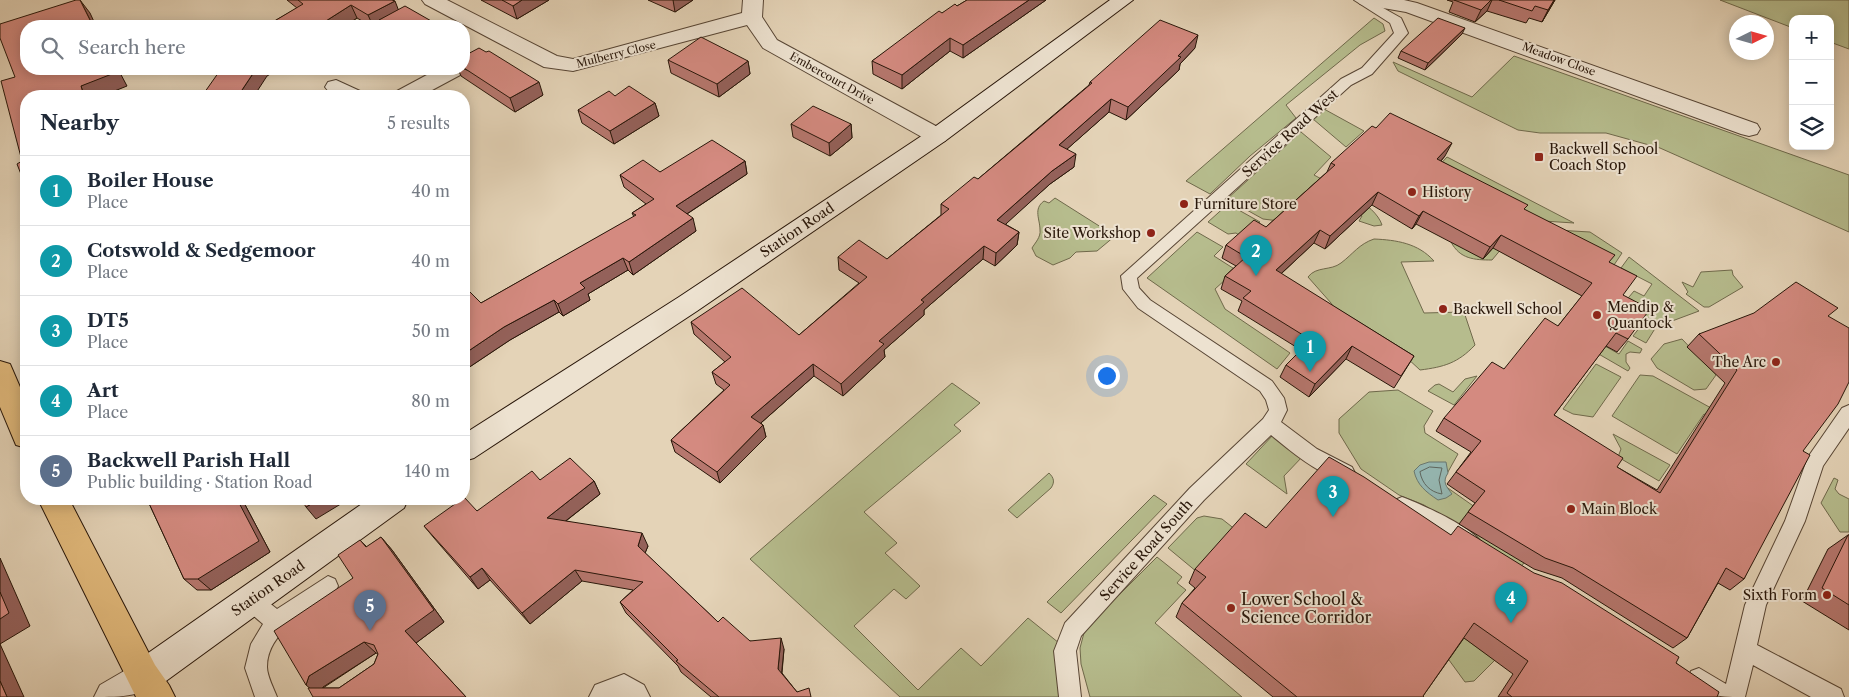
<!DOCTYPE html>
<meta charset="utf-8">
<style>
:root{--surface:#fff;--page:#f2f2f3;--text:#1f2937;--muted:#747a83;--line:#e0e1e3;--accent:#ea580c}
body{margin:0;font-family:"Libre Caslon Text",serif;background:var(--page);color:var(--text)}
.controls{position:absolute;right:15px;top:15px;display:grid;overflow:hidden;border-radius:10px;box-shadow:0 2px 12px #0003}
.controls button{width:45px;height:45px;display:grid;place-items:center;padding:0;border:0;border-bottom:1px solid var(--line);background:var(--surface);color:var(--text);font:25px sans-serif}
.compass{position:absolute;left:1729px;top:15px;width:45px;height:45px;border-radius:50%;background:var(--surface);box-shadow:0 2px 12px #0003;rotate:85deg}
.you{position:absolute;left:1106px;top:375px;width:18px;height:18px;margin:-12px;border:4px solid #fff;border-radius:50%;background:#1a73e8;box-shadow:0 0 0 8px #1a73e833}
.badge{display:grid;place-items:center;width:32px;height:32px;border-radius:50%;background:var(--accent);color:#fff;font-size:16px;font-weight:700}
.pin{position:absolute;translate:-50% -41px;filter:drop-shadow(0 1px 2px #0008)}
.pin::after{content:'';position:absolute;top:26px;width:18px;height:15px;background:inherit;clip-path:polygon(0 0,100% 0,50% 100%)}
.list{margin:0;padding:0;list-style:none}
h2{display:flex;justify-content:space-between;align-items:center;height:65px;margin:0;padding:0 20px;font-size:21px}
h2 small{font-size:16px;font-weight:400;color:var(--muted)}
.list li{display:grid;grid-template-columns:32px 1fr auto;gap:15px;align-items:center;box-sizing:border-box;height:70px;padding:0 20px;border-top:1px solid var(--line)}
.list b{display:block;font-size:19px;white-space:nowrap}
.list p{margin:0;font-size:16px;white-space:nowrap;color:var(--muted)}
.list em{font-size:16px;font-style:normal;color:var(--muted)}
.icon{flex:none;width:28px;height:28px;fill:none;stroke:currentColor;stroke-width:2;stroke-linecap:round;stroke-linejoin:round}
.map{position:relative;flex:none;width:1849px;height:697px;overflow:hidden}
.search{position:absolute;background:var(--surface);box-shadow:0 2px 12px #0003;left:20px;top:20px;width:450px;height:55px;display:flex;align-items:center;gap:12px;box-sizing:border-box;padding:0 18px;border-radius:20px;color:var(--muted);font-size:19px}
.panel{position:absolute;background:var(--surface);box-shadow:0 2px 12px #0003;left:20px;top:90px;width:450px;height:415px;border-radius:20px}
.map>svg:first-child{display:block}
.green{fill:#b6bc8d;stroke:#6f694b}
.water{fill:#95b7b2;stroke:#69776e}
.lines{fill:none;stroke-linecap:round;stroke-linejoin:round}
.shore{stroke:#5e665e;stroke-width:1}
.lane-casing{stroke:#574534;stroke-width:2}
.street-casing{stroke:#574534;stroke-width:2}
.secondary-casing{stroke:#281609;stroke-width:2}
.primary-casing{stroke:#281609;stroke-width:2}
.lane{fill:#ede2d0;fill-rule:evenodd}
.street{fill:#ede2d0;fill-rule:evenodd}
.secondary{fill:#ede2d0;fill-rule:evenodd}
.primary{fill:#e2ba7c;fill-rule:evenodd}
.wall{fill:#b6776e;stroke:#281609;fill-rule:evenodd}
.shaded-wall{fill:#94615a;stroke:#281609}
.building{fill:#d48a80;stroke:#281609}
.poi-dot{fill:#8f2418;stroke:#ede2d0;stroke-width:2}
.labels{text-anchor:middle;stroke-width:4;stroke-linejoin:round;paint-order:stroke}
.far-street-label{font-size:11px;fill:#281609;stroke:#ede2d0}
.street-label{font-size:14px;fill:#281609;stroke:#ede2d0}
.poi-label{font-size:14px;fill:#281609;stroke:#ede2d0;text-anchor:start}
.near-poi-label{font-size:16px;fill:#281609;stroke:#ede2d0;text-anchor:start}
</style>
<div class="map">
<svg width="1849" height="697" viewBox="0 0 1849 697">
<rect width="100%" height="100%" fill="#e4d3b7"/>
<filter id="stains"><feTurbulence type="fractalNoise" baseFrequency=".004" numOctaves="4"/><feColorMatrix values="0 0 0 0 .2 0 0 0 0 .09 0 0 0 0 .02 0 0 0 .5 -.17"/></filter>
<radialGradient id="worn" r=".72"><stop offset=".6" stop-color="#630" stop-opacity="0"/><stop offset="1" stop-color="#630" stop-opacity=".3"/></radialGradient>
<path class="green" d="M1720 0H1849V49L1830 42V19H1793V28Z
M1374 18 1383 24 1385 31 1360 45 1286 105 1296 118 1250 156 1210 194 1186 181Z
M1514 56 1849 175V232L1660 148 1606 133H1540L1518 130 1398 71 1393 62 1472 97Z
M1324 109 1364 131 1346 147 1313 119Z
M1301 132 1331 157 1314 175C1334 186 1375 203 1382 225L1374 226 1359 221 1362 216 1314 190 1279 221 1263 219 1227 199Z
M1447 157 1574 223 1528 220 1434 171Z
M1055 198 1115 236 1097 251 1076 252 1070 258 1053 265 1036 256 1032 248C1035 243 1041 237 1040 230 1040 219 1033 209 1044 201L1049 203Z
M1228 204 1260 222 1242 237 1236 233 1228 234 1208 222Z
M1556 230 1590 232 1622 253 1614 265 1602 264Z
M1197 232 1223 247 1214 256 1236 270 1215 289 1225 309 1290 353 1277 369 1147 278Z
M1374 239C1396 240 1418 243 1434 261L1401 262 1424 313 1464 312 1475 345C1458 363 1444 367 1420 370L1406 357 1339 316 1331 303 1308 277C1316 266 1331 271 1341 263 1353 254 1359 244 1374 239Z
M1451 242 1496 244 1502 248 1492 260C1474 260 1460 259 1451 242Z
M1629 257 1699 311 1656 327 1646 343 1633 336 1644 322 1619 309 1634 291 1644 296 1652 284 1621 268Z
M1732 270 1733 275 1743 287 1709 307H1704L1686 294 1688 292 1682 282 1693 287 1701 272Z
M1682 339 1716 375 1706 389 1694 390 1657 368 1651 359 1664 344Z
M1596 341 1619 354 1628 341 1642 349 1640 353 1630 352 1626 354V362L1630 368 1628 371 1590 349Z
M1596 364 1621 377 1593 417 1573 414 1563 409Z
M1640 375 1653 376 1780 446 1792 463 1704 414 1677 454 1612 416Z
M1477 376 1454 405 1428 391 1435 385 1439 384 1453 392 1465 379Z
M952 383 980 403 954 425 961 431 864 512 897 543 885 553 920 586 906 599 894 589 854 626 918 690 961 648 981 666 1028 618 1059 643 1065 697H900L750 559Z
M1398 390 1433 411 1424 426 1425 433 1458 454 1444 479 1445 486 1489 517 1528 556 1520 569 1424 505 1399 495 1361 469 1339 433V419L1369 392Z
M1613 434 1670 465 1659 481 1618 457 1621 449Z
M1273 435 1303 456 1284 476 1287 494 1246 464Z
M1049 473C1054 478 1055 482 1051 488L1017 518 1008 510Z
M1834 478 1838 480 1835 489 1839 494 1849 499V532H1840L1821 503Z
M1154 495 1167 504 1061 613 1047 602Z
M1204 516 1222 519 1236 530 1197 572 1168 548 1197 518Z
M1157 557 1182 577 1177 583 1186 590 1155 623 1242 697H1090L1081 664 1080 648 1085 629Z
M1404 595 1495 660 1474 681 1465 682 1449 660 1414 633Z"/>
<path class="water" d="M1429 462H1446L1448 473C1442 482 1446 486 1452 494L1446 498 1438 500C1426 492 1417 485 1414 471L1420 465Z"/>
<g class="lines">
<path class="shore" d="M1430 467 1442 468 1439 480 1442 494C1430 492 1422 484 1420 472Z"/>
<defs>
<path id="lane" d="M1354 0H1369L1401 18 1408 33 1372 74 1351 85 1137 278 1139 288 1150 300 1272 381 1284 398 1287 410 1281 422 1317 449 1352 467 1355 473 1352 479C1331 486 1287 448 1271 435L1204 500 1081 636 1076 651 1081 697H1059L1054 651 1065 623 1190 488 1263 419 1269 410 1266 400 1260 391 1138 308 1123 289 1121 276 1341 79 1362 68 1394 33 1390 23Z
M1849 405V428L1823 466 1805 521 1766 605 1757 645 1841 689 1844 697H1811L1753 665 1745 697C1724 697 1698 697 1688 679L1691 671 1699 668 1726 684 1745 605 1785 521 1808 457 1842 408Z
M1402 497C1421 504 1475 528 1483 545L1480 551 1473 554 1395 512 1392 506 1395 500Z
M328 576 335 579 338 586 335 593C310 611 267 631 267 667 267 676 274 689 277 697H255L245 668 251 644 263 624 243 607 240 600 243 593 250 590 257 593 277 609Z"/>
<path id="street" d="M422 0H447L557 56 573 59 742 13 743 0H763L762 17 777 40 945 131 948 136 945 141 937 143 929 141 763 48 747 25 573 71 544 67 425 4Z
M1357 0H1404L1417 3 1757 124 1760 129 1757 134 1749 136 1741 134 1406 12 1360 4Z
M464 68 465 69 462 74 421 96H394L397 91 438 69Z
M336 80 360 91 363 96C350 97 333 99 325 87L328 82Z
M143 660 155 665 160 677C148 697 121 697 94 697L100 685Z
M624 674 644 685 650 697H589L595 685Z"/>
<path id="secondary" d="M1110 0H1133L945 141 697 311 474 458 464 461V434L679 297 929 131Z
M369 499H408L404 508 155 689 143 694 131 689 126 677 131 665Z"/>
<path id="primary" d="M0 361 10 364 26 401V448L16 445 0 407Z
M38 499H69L155 665 169 685 175 697H136Z"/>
</defs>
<use href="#lane" class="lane-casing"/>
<use href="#street" class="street-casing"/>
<use href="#secondary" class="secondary-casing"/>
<use href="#primary" class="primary-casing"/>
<use href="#lane" class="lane"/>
<use href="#street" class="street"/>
<use href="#secondary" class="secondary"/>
<use href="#primary" class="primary"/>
</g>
<path class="wall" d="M287 0H392L398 10 440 26H382L381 25 378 26H371L357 18 345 26H266L297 8Z
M481 0H549L517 19Z
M648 0H693L675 12Z
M967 0H1046L963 58 950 51 902 89 873 74 872 61 942 13 957 6Z
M1447 0H1555L1542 22 1529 18 1526 23 1487 11 1475 22 1449 12 1453 2Z
M1462 34 1425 70 1398 58 1401 51Z
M1195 48 1180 64 1179 70 1126 120 1109 112 1067 149 1074 167 1050 184 1005 224 1019 232 1017 245 995 266 983 259 924 310V315L884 350 885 357 843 396 814 376 761 423 763 425 766 437 720 483 675 452 671 440 724 390 716 384 712 372 725 362 694 334 691 322 799 335 859 283 839 270 838 257 887 259 941 215V204L978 179 1089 85 1090 82Z
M668 60 748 61 750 74 719 97 671 73Z
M458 69H464L543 95 515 112 461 76Z
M615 96 655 103 659 116 614 144 582 123 578 110Z
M791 124H851L852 138 830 156 793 137Z
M1376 128 1445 156 1441 161 1525 210 1610 263 1623 295 1628 339 1617 352 1606 346 1554 415 1617 467 1657 490 1725 383 1687 347 1699 334 1829 317 1803 451 1744 579 1730 590 1718 583 1687 638 1673 648 1562 578 1534 569 1459 524 1475 503 1447 484 1471 452 1436 431 1444 418 1558 326 1582 296 1493 248 1483 259 1416 224 1412 229 1372 205 1325 249 1314 243 1281 274 1414 356 1394 388 1346 359 1309 397 1280 377 1286 365 1301 350 1238 311 1242 301 1221 289 1225 276 1236 266 1222 258 1226 245 1266 227 1327 172 1331 163Z
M745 161 747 174 687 214 696 231 633 275 628 270 588 294 590 300 563 316 559 312 510 340 468 368 464 364V295L481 303 634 217 632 213 646 204 624 187 620 175 660 172Z
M540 480 594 481 600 494 566 521 648 546 645 553 718 622 750 641 784 649 782 673 797 692 811 697H711L681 672 678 666 626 613 620 602 633 590 582 581 530 624 490 580 478 589 434 538 424 526 477 511Z
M147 499H242L270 552 211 590H197L184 579Z
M1266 528 1450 535 1676 663 1717 697H1498L1513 674 1464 638 1423 696 1424 697H1273L1176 617 1182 603 1195 588 1189 583 1195 569Z
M1848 535H1849V630L1802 601 1828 549Z
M381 537 392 550 444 622 416 643 466 697 310 688 353 578 360 540 367 547ZM376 653 378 654 374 664 339 688H323Z"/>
<path class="shaded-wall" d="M80 0 90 13 96 26H93Z
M522 0H549L517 19 513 6Z
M673 0H693L675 12Z
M1029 0H1046L963 58V45Z
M1491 0H1492L1487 11 1475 22 1481 10Z
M1554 0H1555L1542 22 1548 10Z
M395 1 400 14 379 20 381 25 378 26H373L368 15Z
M351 5 357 18 345 26H318Z
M1465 28 1462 34 1425 70 1428 63Z
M1198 35 1195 48 1180 64 1179 70 1126 120 1128 107Z
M950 38V51L902 89V75Z
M464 44 467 51 464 54Z
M748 61 750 74 719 97 717 84Z
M115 69H118L127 86 102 96H84L81 86Z
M256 69H279L267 76 254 96H238Z
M539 82 543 95 515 112 510 98Z
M1111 99 1109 112 1057 158 1059 145Z
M655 103 659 116 614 144 610 131Z
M851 124 852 138 830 156 829 143Z
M1452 143 1445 156 1431 172 1437 159Z
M1076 154 1074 167 1050 184 996 233 997 220 1052 171Z
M745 161 747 174 679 219 676 206Z
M1378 192 1372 205 1325 249 1330 236Z
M1423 211 1416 224 1412 229 1419 216Z
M693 218 696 231 633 275 629 262Z
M1320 230 1314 243 1271 283 1276 270Z
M1019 232 1017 245 995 266 996 253Z
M1501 235 1493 248 1483 259 1490 247Z
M984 246 983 259 924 310V315L884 350 885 357 843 396 841 384 879 341 921 300Z
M623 258 628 270 588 294 590 300 563 316 558 304 580 283Z
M554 300 559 312 510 340 468 368 464 361V354L504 327Z
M1352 346 1346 359 1309 397 1315 384Z
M813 364 814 376 754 429 751 417Z
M763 425 766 437 720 483 717 472Z
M594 481 600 494 554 530 547 518Z
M237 499H242L270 552 211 590 198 579Z
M320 499H349L316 519 306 507Z
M642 533 648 546 643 558 638 546Z
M381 537 392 550 444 622 416 643 405 631Z
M0 558 30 626 0 644 24 697H7L0 681Z
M482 568 490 580 478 589 470 577Z
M575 570 582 581 530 624 522 613Z
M781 638 784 649 781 679 778 669Z
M364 642 376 653 323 687 319 696 306 685 309 676Z"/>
<path class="building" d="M76 0H80L93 26H26V69H115L117 72 81 86 84 96H26V187L17 164 22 161 1 81 15 77 0 38V24Z
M298 0H392L395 1 368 15 351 5 318 26H266L303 4Z
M502 0H522L513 6Z
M967 0H1029L963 45 950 38 902 75 872 61 939 11 942 13 955 4 957 6Z
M1454 0H1491L1481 10Z
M1499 0H1554L1548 10 1535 6 1532 11Z
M405 6 440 26H390L379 20Z
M1438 18 1465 28 1428 63 1401 51Z
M1160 20 1198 35 1178 56 1181 57 1128 107 1111 99 1059 145 1076 154 1052 171 997 220 1019 232 996 253 984 246 921 300 924 302 879 341 884 344 841 384 813 364 751 417 763 425 717 472 671 440 730 385 712 372 731 357 691 322 742 288 799 335 867 277 838 257 859 240 887 259 949 209 941 204 974 177 978 179 1032 134 1092 83 1090 82Z
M701 37 748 61 717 84 668 60Z
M479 48 486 52 489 51 539 82 510 98 464 68V56Z
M221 69H256L238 96H202Z
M629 86 655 103 610 131 578 110 609 91 615 96Z
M813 106 851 124 829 143 791 124Z
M1390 113 1452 143 1437 159 1528 205 1524 209 1615 255 1609 262 1637 276 1623 295 1650 309 1628 339 1616 333 1554 415 1623 458 1617 467 1660 493 1737 370 1699 334 1754 313 1796 282 1838 308 1828 316 1849 328V382L1838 404 1803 451 1810 455 1744 579 1726 568 1687 638 1573 568 1545 558 1468 512 1485 491 1456 472 1481 441 1444 418 1492 362 1504 369 1545 318 1558 326 1592 283 1501 235 1490 247 1423 211 1419 216 1378 192 1330 236 1320 230 1276 270 1414 356 1401 376 1352 346 1315 384 1286 365 1311 340 1243 298 1251 291 1225 276 1246 257 1226 245 1254 220 1266 227 1335 165 1331 163 1372 126 1376 128Z
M712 140 745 161 676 206 693 218 629 262 623 258 580 283 585 288 558 304 554 300 504 327 464 354V295L470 292 481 303 636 215 632 213 654 199 620 175 643 160 660 172Z
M1329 457 1364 477 1451 535 1458 526 1534 573 1562 583 1679 657 1676 663 1719 692 1717 697H1512L1507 693 1528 661 1474 623 1423 696 1424 697H1297L1182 603 1206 577 1195 569 1245 513 1266 528Z
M570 458 594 481 547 518 642 533 638 546 718 622 723 617 750 641 781 638 778 669 797 692 809 688 811 697H719L676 661 678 660 620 602 643 582 575 570 522 613 482 568 470 577 424 526 462 499H464V497L477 511 532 471 540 480Z
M147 499H237L259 541 198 579H184Z
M301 499H320L306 507Z
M1848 535H1849V605L1822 588Z
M381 537 434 610 405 631 466 697H313L308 688H339L374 664 378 654 374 645 364 642 309 676 306 685 274 631 353 578 338 555 360 540 366 547Z
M0 592 9 613 0 619Z
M0 681 7 697H0Z"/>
<g class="poi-dot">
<rect x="1534" y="152" width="10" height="10" rx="2.5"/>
<circle cx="1412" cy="192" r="5"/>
<circle cx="1184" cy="204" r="5"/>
<circle cx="1151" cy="233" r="5"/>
<circle cx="1443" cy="309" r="5"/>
<circle cx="1597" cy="315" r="5"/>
<circle cx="1776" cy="362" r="5"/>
<circle cx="1571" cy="509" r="5"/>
<circle cx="1827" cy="595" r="5"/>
<circle cx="1231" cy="608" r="5"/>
</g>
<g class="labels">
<g class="far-street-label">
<text transform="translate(616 54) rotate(-14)" y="4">Mulberry Close</text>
<text transform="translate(1559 59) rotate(20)" y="4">Meadow Close</text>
<text transform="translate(832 78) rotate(29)" y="4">Embercourt Drive</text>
</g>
<g class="street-label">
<text transform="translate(1290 133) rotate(-42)" y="5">Service Road West</text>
<text transform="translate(797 230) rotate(-34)" y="5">Station Road</text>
<text transform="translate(1146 550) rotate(-48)" y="5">Service Road South</text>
<text transform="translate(268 588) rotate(-35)" y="5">Station Road</text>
</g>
<g class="poi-label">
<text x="1549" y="154">Backwell School<tspan x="1549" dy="16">Coach Stop</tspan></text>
<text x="1422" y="197">History</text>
<text x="1194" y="209">Furniture Store</text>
<text x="1141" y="238" text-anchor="end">Site Workshop</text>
<text x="1607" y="312">Mendip &amp;<tspan x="1607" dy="16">Quantock</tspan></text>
<text x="1453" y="314">Backwell School</text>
<text x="1766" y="367" text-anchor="end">The Arc</text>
<text x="1581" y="514">Main Block</text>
<text x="1817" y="600" text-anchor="end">Sixth Form</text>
</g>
<g class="near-poi-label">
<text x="1241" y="605">Lower School &amp;<tspan x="1241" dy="18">Science Corridor</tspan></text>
</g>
</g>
<rect width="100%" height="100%" filter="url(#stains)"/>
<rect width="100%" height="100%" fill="url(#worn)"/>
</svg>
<div class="controls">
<button>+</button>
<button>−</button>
<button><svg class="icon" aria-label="layers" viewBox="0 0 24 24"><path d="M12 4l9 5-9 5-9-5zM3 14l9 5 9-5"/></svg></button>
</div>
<svg class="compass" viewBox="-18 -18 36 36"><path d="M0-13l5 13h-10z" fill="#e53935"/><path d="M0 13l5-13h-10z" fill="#747a83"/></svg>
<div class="you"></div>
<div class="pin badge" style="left:1310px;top:372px;background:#0f9aa8">1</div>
<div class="pin badge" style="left:1256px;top:276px;background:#0f9aa8">2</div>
<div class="pin badge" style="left:1333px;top:517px;background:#0f9aa8">3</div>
<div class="pin badge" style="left:1511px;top:623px;background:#0f9aa8">4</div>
<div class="pin badge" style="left:370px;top:631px;background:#5c6f8a">5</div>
<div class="search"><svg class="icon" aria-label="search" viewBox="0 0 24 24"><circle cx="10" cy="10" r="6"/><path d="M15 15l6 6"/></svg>Search here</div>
<section class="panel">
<h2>Nearby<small>5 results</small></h2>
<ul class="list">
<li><span class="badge" style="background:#0f9aa8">1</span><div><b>Boiler House</b><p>Place</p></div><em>40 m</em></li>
<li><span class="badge" style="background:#0f9aa8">2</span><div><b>Cotswold &amp; Sedgemoor</b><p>Place</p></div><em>40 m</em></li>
<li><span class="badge" style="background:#0f9aa8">3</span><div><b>DT5</b><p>Place</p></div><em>50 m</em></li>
<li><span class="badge" style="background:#0f9aa8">4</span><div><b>Art</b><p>Place</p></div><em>80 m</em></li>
<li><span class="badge" style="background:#5c6f8a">5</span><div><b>Backwell Parish Hall</b><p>Public building · Station Road</p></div><em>140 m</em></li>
</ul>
</section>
</div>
